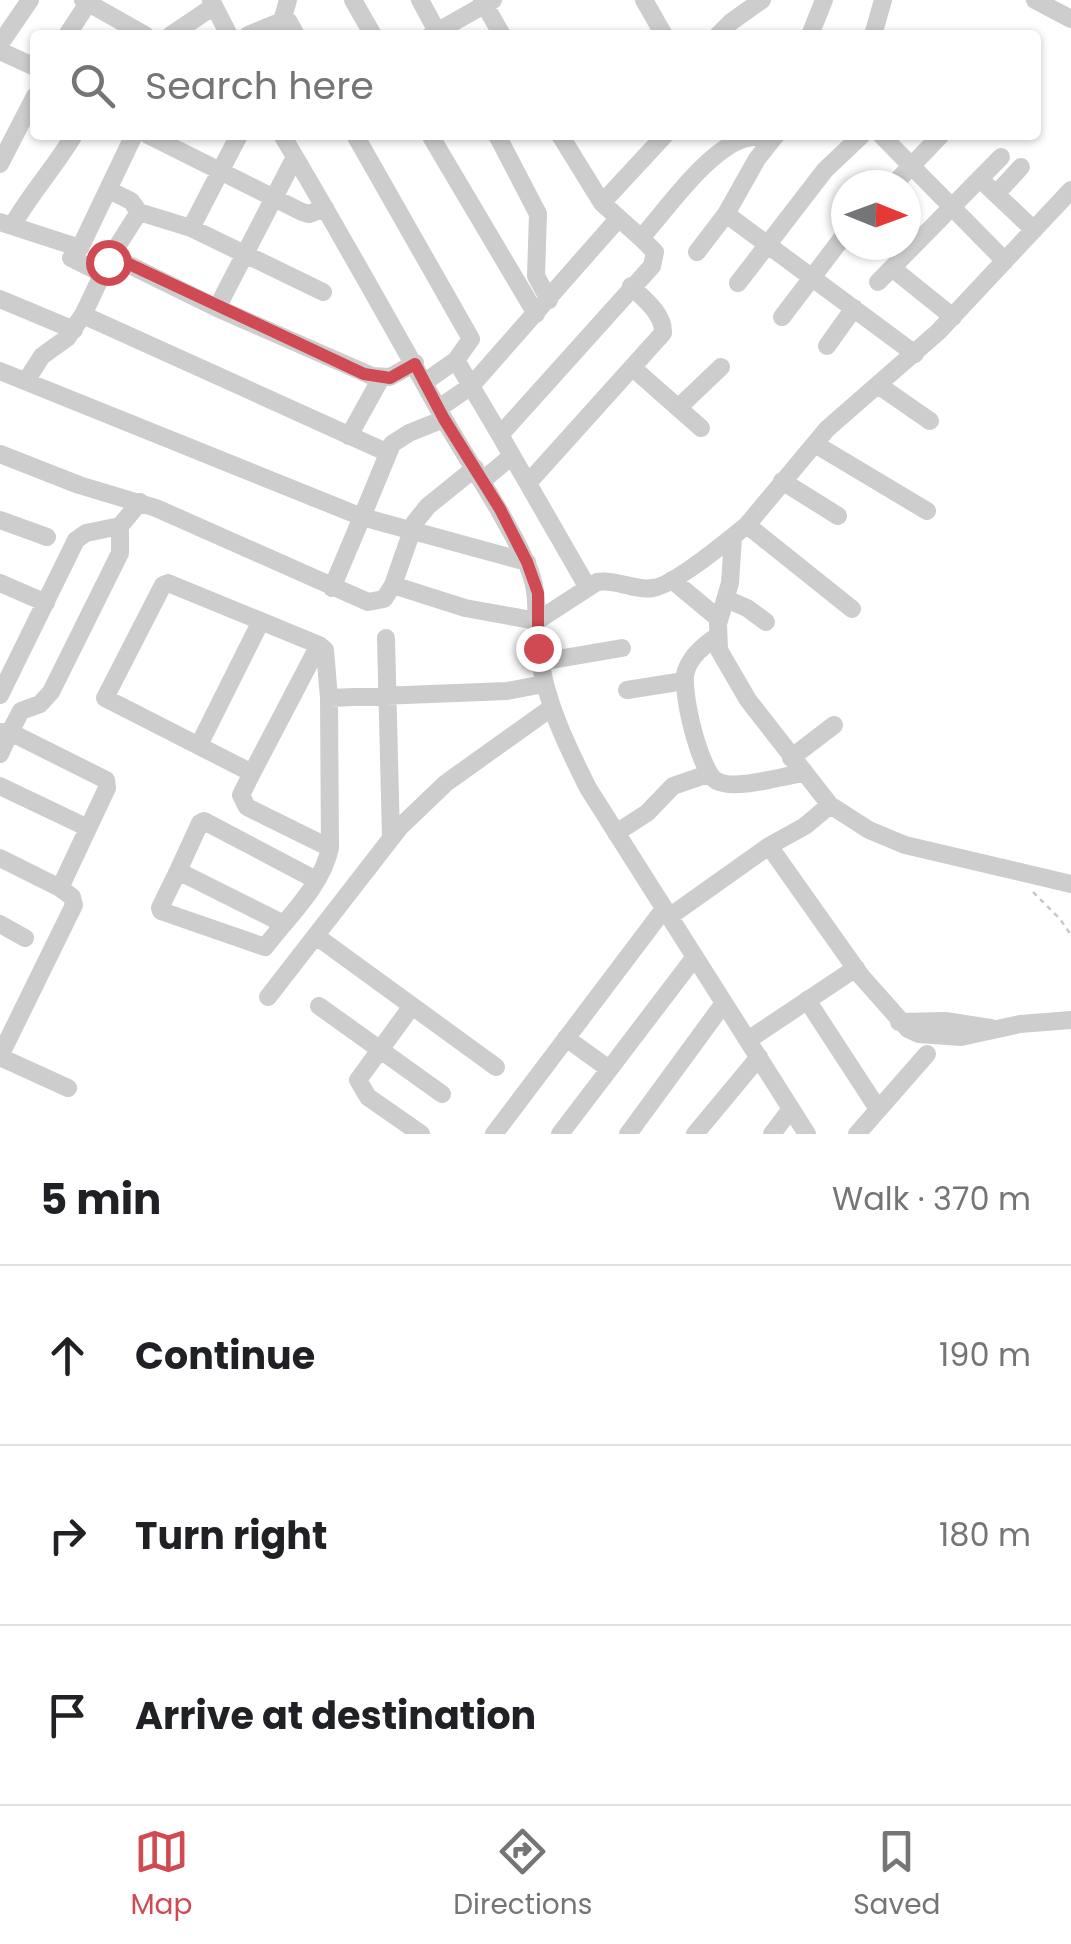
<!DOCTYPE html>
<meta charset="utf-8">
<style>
:root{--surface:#fff;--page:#f6f6f6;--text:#202124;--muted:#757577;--line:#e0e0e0;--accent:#cf4a52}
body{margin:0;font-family:Poppins,sans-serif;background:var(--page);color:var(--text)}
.compass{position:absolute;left:831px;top:170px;width:90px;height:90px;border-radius:50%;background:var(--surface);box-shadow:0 2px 8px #0004;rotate:91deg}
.stop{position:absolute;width:30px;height:30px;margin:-22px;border:8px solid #cf4a52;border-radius:50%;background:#fff}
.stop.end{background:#cf4a52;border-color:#fff;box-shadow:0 2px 10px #0008}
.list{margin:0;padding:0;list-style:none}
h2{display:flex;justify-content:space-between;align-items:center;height:130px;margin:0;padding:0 40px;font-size:42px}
h2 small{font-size:32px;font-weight:400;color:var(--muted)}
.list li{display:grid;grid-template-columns:65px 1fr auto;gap:30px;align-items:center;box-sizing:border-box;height:180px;padding:0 40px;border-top:2px solid var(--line)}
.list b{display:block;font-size:38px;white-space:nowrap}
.list em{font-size:32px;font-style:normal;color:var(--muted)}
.icon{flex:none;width:55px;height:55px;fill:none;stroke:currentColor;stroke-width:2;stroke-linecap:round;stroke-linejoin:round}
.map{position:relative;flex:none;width:1071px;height:1134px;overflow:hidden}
.search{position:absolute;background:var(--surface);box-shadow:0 2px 8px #0004;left:30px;right:30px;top:30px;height:110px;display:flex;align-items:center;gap:25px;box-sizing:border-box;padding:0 35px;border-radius:10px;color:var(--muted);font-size:38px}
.sheet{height:670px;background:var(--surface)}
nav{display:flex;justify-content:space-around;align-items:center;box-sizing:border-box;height:140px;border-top:2px solid var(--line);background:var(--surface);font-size:28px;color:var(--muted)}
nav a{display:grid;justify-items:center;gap:5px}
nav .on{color:var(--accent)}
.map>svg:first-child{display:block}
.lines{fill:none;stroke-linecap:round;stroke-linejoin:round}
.path{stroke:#c7c7c7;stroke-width:2.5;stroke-dasharray:5 5;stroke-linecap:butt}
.minor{stroke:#cdcdcd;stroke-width:18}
.route{stroke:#cf4a52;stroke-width:12}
</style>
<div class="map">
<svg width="1071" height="1134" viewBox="0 0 1071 1134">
<rect width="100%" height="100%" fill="#fff"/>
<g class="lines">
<path class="path" d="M1033 892 1060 919 1071 935"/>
<path class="minor" d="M83 0 145 35
M211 0 229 35
M353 0 373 35
M420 0 439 35
M482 0 502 35
M644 0 664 35
M1035 0 1071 19
M282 21 288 0
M67 35 90 0
M171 35 214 6
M248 35 282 21 289 22 296 35
M431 35 493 0
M718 35 731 22 762 0
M810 35 824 0
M873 35 883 0
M0 44 30 0
M0 51 35 67
M148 135 302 212 309 214 325 208
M239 135 191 228 139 212 111 256 83 315 386 452
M282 135C338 229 391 324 444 419 472 468 504 513 527 564 542 597 533 620 539 654 546 703 566 744 588 788L807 1134
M355 135 471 339 456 360 471 386 439 408
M430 135 536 314
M497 135 538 214 536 276 549 300
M560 135 602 203
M881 135 1005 261
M295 157 217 308 372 376 390 377 415 363
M0 164 35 96
M980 179 1034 230
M893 185 941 135
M109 190 131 201 139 212
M996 194 1021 167
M726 214 757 159 776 135
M0 222 80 248 134 135
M12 226C30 194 55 167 74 135
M191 228 323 292
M641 238 602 203 665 135
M697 252 726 214 915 354
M111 256 217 308
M71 258 103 274
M892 268 953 317
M878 282 1001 157
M738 283 825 170 862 135
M0 299 74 330
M782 317 846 233
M827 346 854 308
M633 368 701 428
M0 371 362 517 332 588
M26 381 42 356 67 338 83 315
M425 382 456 360
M878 385 930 421
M678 408 721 367
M444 419 409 433 392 444 362 517 527 562
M500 435 471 386 618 219
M349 436 381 378
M815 444 927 511
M0 454 79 485 156 508 368 602 384 599 393 585 465 608 537 621 597 582C617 579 634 591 653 588 673 586 730 539 747 525L827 429 938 332 1071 190
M483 480 512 456
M782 481 838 516
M528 483 663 333C664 314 644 299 631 286
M0 520 47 537
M747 525 852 609
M733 537 730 583 718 624 719 650 748 700 830 805 869 830 905 845 1071 884
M672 580 719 619
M0 583 46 603
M393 585 415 522 428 506 475 468
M588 588 500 435 652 266 655 252 641 238C667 209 706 152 743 139 753 136 764 136 775 136
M726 599 747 608 766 622
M717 636C705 645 691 655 686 671 680 689 700 773 717 781 735 791 782 776 803 773
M386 638 391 838
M319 645 252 773 105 698 163 585 168 583 319 645 325 650 329 698
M540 662 622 648
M627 690 684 681
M0 695 76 540 86 533 120 526
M199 745 261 621
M0 754 10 732H0
M791 758 834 725
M252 773 241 795 247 807 330 848
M0 786 88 828
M616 833 647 813 673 786 708 774
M769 846 861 976 908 1029 919 1034 961 1037 1020 1024 1071 1020
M0 858 60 888
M178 871 200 823 204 821 316 880
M669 917 769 846 805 826 830 805
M0 924 25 938
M284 924 178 871 160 908 161 911 265 947C288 917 322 886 330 848L329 698 507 691 544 684
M316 936 496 1067
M268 997 400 827 446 783 551 708
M807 1000 878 1109
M319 1006 442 1094
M412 1006 358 1080 368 1097 421 1134
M899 1022 945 1021 991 1028
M566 1038 609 1069
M748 1040 856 968
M0 1056 74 905 72 897 60 888 107 788 106 780 10 732 21 711 40 704 51 692 120 553V526L140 502
M0 1057 68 1088
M494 1134 664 909
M560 1134 694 958
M628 1134 724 1003
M695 1134 759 1057
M772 1134 791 1109
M857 1134 927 1054"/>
</g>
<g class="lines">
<path class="route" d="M108 262 112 256 364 374 390 378 415 364 444 419 500 509 527 562 538 593V648"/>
</g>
</svg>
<svg class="compass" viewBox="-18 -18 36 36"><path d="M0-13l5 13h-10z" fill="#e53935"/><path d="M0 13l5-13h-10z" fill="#757577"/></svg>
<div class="stop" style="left:108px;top:262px"></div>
<div class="stop end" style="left:538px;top:648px"></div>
<div class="search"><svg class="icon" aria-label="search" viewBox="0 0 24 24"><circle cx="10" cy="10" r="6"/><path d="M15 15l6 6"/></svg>Search here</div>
</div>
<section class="sheet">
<h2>5 min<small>Walk · 370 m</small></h2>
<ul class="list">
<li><svg class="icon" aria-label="ahead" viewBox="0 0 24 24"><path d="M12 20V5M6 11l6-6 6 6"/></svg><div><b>Continue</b></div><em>190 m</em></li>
<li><svg class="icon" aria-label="right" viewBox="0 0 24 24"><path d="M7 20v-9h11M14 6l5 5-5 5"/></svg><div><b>Turn right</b></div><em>180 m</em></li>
<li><svg class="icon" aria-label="arrive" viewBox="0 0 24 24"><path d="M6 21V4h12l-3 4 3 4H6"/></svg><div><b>Arrive at destination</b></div></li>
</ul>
</section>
<nav>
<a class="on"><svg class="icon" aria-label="map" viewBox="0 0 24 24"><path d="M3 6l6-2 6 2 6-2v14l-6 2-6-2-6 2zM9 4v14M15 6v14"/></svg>Map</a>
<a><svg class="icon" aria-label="directions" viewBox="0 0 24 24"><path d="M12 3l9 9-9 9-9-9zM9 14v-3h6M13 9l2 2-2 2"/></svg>Directions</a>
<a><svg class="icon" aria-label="saved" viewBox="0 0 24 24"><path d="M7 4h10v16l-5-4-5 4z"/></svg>Saved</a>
</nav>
